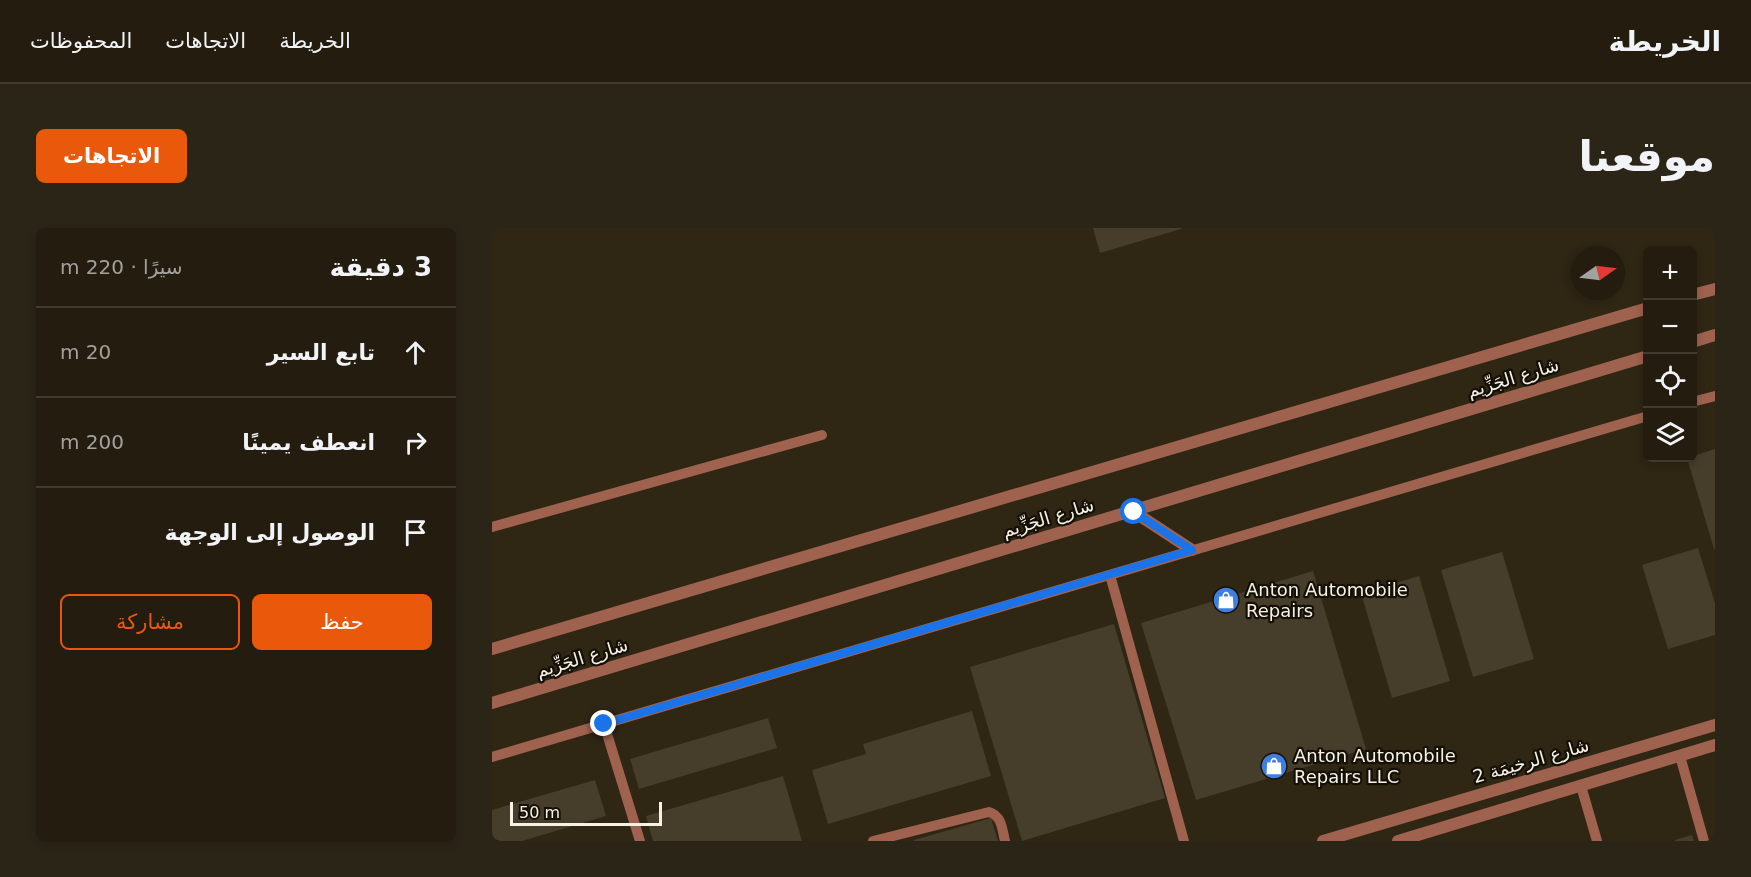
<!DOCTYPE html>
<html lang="ar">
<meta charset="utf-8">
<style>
:root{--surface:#231c0f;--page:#2b2518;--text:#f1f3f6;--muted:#a3a19e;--line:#403a2f;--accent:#ea580c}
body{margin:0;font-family:"DejaVu Sans","Noto Sans Arabic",sans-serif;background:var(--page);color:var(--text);direction:rtl}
.controls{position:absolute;right:18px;top:18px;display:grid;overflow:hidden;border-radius:9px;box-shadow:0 3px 9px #0003}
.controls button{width:54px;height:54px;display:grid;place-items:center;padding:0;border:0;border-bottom:2px solid var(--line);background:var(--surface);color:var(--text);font:30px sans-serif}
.compass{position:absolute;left:1079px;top:18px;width:54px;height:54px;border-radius:50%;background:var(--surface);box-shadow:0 3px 9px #0003;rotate:76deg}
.scale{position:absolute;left:18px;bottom:15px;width:152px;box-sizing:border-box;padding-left:6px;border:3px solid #f7f1e5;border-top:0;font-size:16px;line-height:21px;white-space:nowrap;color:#f7f1e5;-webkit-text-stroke:4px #141008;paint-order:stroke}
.stop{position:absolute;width:18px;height:18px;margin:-14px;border:4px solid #1a73e8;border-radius:50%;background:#fff}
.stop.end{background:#1a73e8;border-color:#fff;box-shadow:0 2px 6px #0008}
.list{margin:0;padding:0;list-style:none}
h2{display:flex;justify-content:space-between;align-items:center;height:78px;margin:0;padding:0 24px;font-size:26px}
h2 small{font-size:20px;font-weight:400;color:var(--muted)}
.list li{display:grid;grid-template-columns:39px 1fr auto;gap:18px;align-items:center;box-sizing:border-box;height:90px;padding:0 24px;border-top:2px solid var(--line)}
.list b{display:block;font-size:22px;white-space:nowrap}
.list em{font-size:20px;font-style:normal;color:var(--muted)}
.actions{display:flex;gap:12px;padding:18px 24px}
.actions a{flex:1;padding:14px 0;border:2px solid var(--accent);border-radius:9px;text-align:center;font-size:21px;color:var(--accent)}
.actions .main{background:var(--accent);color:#fff}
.icon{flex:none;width:33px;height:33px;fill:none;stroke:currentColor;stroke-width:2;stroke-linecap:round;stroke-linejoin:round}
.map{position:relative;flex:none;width:1223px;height:613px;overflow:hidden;direction:ltr;border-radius:9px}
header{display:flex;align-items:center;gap:36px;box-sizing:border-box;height:84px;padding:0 30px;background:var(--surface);border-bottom:2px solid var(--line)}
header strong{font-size:28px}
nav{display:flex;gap:33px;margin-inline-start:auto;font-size:21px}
.intro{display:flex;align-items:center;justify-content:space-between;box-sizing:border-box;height:144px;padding:0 36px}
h1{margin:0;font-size:42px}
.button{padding:15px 27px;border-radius:9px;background:var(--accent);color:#fff;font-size:21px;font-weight:700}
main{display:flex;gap:36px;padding:0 36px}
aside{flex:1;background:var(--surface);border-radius:9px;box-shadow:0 3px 9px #0003}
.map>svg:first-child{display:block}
.building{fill:#473d2b}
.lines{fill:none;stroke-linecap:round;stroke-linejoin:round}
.service{stroke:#9f624e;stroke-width:10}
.minor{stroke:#9f624e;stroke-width:12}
.tertiary{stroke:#9f624e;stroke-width:12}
.route{stroke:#1a73e8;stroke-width:8}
.labels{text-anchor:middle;stroke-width:4.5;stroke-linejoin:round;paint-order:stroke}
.street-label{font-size:18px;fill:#f7f1e5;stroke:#141008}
.poi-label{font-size:18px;fill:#f7f1e5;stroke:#141008;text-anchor:start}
</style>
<header>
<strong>الخريطة</strong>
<nav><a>الخريطة</a><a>الاتجاهات</a><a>المحفوظات</a></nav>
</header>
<div class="intro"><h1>موقعنا</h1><a class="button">الاتجاهات</a></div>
<main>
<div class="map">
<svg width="1223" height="613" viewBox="0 0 1223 613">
<rect width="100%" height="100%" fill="#2f2614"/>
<path class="building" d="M601 0H689V1L608 25Z
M1223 221V321H1222L1195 230Z
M1206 320 1223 375V407L1176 421 1150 337Z
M1010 324 1042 431 981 449 949 342Z
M821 343 874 521 704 572 649 395Z
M927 348 958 453 900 470 869 365Z
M622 396 673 570 530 613 478 439Z
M480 483 499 548 336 596 320 542 374 526 371 516Z
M276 490 285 520 147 561 138 531Z
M291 548 310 613H161L154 588Z
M103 552 114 588 30 613H0V582Z
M499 590 506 613H422V612Z
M1200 607 1202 613H1183V612Z"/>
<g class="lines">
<path class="service" d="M1200 174 1223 168
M0 299 330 207
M618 347 692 613
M112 496 148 613
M1188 528 1212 613
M0 529 1156 188
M1089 558 1105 613
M381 613 497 584C510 588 510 601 513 613"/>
<path class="minor" d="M831 613 1223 497
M906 613 1223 517"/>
<path class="tertiary" d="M1200 67 1223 61
M1200 114 1223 107
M642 284 700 322
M0 421 1156 80
M0 475 1156 128"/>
</g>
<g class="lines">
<path class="route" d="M112 496 700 322 642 284"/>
</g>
<defs>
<symbol id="shop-disc" viewBox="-11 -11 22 22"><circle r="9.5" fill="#3f7fe0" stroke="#141008"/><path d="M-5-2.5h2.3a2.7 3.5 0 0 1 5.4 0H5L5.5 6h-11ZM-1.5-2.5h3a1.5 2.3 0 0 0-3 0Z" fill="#fff"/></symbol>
</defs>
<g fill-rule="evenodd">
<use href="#shop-disc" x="719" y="357" width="30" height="30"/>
<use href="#shop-disc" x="767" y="523" width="30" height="30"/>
</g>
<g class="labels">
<g class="street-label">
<text transform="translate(1021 150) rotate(-17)" y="6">شارع الجَزِّيم</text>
<text transform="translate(556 290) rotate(-17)" y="6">شارع الجَزِّيم</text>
<text transform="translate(90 430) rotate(-17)" y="6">شارع الجَزِّيم</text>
<text transform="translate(1039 533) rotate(-16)" y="6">شارع الرخيمَة 2</text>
</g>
<g class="poi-label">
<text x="754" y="368">Anton Automobile<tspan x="754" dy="21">Repairs</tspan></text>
<text x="802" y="534">Anton Automobile<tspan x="802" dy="21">Repairs LLC</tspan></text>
</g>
</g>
</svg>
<div class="controls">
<button>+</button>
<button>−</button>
<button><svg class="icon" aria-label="locate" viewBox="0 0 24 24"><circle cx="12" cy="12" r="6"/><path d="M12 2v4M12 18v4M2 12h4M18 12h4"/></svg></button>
<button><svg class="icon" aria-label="layers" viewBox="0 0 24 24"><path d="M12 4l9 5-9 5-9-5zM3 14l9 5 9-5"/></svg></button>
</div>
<svg class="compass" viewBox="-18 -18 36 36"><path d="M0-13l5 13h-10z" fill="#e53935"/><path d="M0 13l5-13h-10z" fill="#a3a19e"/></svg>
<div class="scale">50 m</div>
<div class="stop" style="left:642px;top:284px"></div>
<div class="stop end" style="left:112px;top:496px"></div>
</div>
<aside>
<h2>3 دقيقة<small>سيرًا · 220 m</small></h2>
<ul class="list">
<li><svg class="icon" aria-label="ahead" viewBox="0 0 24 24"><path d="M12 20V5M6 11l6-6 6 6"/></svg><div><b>تابع السير</b></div><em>20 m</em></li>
<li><svg class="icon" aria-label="right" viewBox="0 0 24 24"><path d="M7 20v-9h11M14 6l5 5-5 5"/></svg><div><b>انعطف يمينًا</b></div><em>200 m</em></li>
<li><svg class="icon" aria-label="arrive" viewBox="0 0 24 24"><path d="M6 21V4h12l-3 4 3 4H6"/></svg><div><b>الوصول إلى الوجهة</b></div></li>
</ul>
<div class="actions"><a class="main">حفظ</a><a>مشاركة</a></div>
</aside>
</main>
